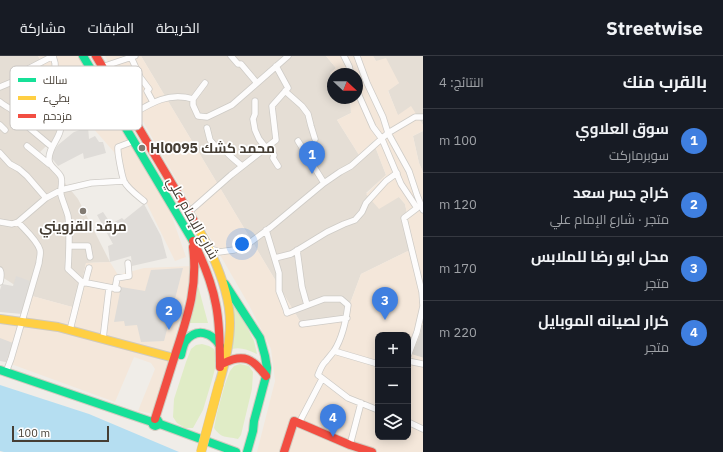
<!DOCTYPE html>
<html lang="ar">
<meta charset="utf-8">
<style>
:root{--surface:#171b24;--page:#20242c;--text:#f1f3f6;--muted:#9ea1a6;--line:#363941;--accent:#db2777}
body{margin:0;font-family:"IBM Plex Sans",Cairo,sans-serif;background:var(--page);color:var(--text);direction:rtl}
.controls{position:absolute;right:12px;bottom:12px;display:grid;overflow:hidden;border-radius:8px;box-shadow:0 2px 10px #0003}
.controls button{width:36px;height:36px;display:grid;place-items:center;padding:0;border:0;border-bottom:1px solid var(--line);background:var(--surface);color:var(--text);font:20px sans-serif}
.compass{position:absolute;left:327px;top:12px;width:36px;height:36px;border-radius:50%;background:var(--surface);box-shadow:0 2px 10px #0003;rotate:112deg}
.scale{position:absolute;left:12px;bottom:10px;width:97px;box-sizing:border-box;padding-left:4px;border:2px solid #463e34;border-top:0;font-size:11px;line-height:14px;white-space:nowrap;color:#463e34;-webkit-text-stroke:3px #fff;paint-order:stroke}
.you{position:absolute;left:242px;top:188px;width:14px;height:14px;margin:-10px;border:3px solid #fff;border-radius:50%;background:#1a73e8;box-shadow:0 0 0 6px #1a73e833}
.badge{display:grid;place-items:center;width:26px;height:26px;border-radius:50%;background:var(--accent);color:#fff;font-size:13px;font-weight:700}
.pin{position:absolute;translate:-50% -33px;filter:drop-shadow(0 1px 2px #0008)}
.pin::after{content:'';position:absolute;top:21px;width:14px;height:12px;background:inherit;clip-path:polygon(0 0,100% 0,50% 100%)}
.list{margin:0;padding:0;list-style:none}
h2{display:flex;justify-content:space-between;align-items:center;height:52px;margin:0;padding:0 16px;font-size:17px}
h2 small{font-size:13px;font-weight:400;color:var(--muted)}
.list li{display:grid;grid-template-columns:26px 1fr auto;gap:12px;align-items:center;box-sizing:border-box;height:64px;padding:0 16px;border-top:1px solid var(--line)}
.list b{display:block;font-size:15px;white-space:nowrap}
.list p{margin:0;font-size:13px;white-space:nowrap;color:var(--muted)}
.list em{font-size:13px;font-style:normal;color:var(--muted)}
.icon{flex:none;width:22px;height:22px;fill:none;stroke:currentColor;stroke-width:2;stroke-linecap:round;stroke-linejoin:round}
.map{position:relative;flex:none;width:423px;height:396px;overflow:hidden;direction:ltr}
header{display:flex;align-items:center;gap:24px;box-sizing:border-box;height:56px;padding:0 20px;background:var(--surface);border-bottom:1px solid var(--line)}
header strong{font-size:19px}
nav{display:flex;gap:22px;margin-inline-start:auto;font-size:14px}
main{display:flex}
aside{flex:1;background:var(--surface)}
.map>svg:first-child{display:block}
.residential{fill:#e5ded5}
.commercial{fill:#f4e7da;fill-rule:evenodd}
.green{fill:#e0ecc6}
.parking{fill:#dfdcd8}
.water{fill:#b5def1}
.building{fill:#d8d4cf;stroke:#d8d4ce}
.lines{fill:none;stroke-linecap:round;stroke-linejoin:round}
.street-casing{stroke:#cecbc6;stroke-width:7}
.fast-casing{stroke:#d0cabe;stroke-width:10}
.slow-casing{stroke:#d0cabe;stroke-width:10}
.jam-casing{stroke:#d0cabe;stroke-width:10}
.street{stroke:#fdfcfc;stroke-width:5.5}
.fast{stroke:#16e098;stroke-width:8}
.slow{stroke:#ffcf43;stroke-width:8}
.jam{stroke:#f24e42;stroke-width:8}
.slow-bridge-casing{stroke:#d4c8b4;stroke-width:10;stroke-linecap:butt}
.slow-bridge{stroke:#ffcf43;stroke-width:9}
.poi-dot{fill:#827b73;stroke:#fff;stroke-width:1.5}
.labels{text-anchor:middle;stroke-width:3.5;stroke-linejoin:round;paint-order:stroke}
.poi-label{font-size:14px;font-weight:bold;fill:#463e34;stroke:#fff;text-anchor:start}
.street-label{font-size:14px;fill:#463e34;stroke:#fff}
.key{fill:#fff;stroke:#c8c5c2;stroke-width:1}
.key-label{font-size:11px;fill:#463e34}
</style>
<header>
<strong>Streetwise</strong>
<nav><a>الخريطة</a><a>الطبقات</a><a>مشاركة</a></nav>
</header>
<main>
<aside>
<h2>بالقرب منك<small>النتائج: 4</small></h2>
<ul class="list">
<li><span class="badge" style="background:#3f7fe0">1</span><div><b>سوق العلاوي</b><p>سوبرماركت</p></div><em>100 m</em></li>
<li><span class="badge" style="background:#3f7fe0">2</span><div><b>كراج جسر سعد</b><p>متجر · شارع الإمام علي</p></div><em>120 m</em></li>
<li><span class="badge" style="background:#3f7fe0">3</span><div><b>محل ابو رضا للملابس</b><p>متجر</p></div><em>170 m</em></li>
<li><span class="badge" style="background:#3f7fe0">4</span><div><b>كرار لصيانه الموبايل</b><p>متجر</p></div><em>220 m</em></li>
</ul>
</aside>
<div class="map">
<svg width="423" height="396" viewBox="0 0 423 396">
<rect width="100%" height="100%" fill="#f0ede8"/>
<path class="residential" d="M0 0H38L57 31 84 62 64 73 40 96 78 143 110 206 86 207 76 252 32 240 2 221 0 226Z
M141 0H326L336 12 330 17 333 20V42H339L341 45 348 42H350L351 57 337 64 359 99 373 85 386 119 366 137 399 141 405 148 414 192 361 218 345 261 301 267Z
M373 0H423V69L421 66 398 60 388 34 399 27 376 5Z
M423 75V116L419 107 413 80Z"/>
<path class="commercial" d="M38 0H81L146 106 171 158 186 201 175 205 146 146 122 124 114 96 57 31Z
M105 0H141L301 267 345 261 361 218 414 192 405 148 399 141 379 153 366 138 386 119 373 85 359 99 337 64 351 57 350 42H357V18H333V20L330 17 336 12 326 0H373L376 5 386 2 399 27 388 35 398 59 411 50 423 69V75L413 80 419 107 423 116V396H257L275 325 271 293 249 249ZM378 279H408V381H378Z
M110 206 118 219 144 212 194 210 169 304 155 358 138 355 155 313 151 307 134 301 115 346 0 304V262L28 260 32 240 76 252 86 207Z"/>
<path class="green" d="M197 226 208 267H189Z
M230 243 244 265 254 285 257 298C248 294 241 291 232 293L234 262Z
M202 288 209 290 214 293 217 305 212 324 203 354 193 372H185L177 367 173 361 174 343 186 306 191 293 196 289Z
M240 308 249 310 253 316 252 333 241 379 238 383C225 380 222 383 214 372L217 357 225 328 230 315 234 310Z"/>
<path class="parking" d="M88 71 89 83 95 80 99 86H103L106 97 84 103 83 97 58 110 50 100 58 89 74 76Z
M144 148 161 180 167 202 132 210 131 200 110 206 108 190 113 188 97 159 103 156 111 168 122 162 124 164Z
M183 212 164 285 141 286 137 269 125 270 124 265 114 266 121 231 145 235 151 214Z
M16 220 30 225 22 258 0 256V234L2 228 13 230Z
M0 282 13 287 6 306 0 305Z"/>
<path class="water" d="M0 329 89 358 179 396H4L0 395Z"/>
<path class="building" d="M423 269V301L413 298 421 277Z"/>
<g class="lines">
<defs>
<path id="street" d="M53 0 55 7 56 36 51 41 61 70C61 82 48 91 49 104 49 111 58 114 61 121 63 127 60 133 61 139 63 146 66 153 68 160 70 177 69 196 68 213L82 226 118 233
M231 0 238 8H241L257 27
M344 0 349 10 351 18
M357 0 367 27 383 61 388 77 409 115 417 139 423 154
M131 1 140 21 149 33 147 35 153 46
M102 11 135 0
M205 27 193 43V49L198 60 207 61 232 49 288 0
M0 31 12 26 28 13 53 0
M285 35 302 50 308 58 311 70 315 83
M357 35 373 71 382 83 401 128 417 152
M255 45V58L253 63 255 74 259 83 266 92
M0 46C3 49 8 51 12 54 18 58 23 62 28 68L27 70 52 91
M131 59C151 47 168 36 193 43
M0 69 5 74
M207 72 210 84 218 93 222 91C228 99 235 104 242 110
M134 85 118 91C117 96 122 120 124 125 127 132 138 140 144 145
M298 85 324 127
M27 90 49 108
M268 90 274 99 273 102 278 110
M0 97 10 108 19 113 27 120 46 142
M189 156 231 119 276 84 272 50 288 32 276 10
M0 166 12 168 18 166 46 142 61 134 91 127 124 125
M266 174 279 217V235L286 253 287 257 324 243H341L348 249C346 265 343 281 334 295 331 299 329 301 326 305 322 308 320 314 318 319L348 342 378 354
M69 190H88L90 201
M209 192 219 196 234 194 244 191 271 171 324 127 340 116 351 110 388 77 415 61H423
M297 194 302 231 307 249
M275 202 291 198 327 176 344 168 355 164 362 156 366 147 386 125 397 117
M0 214C2 218 1 222 0 226
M85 227 89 212
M115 233 117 222 129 220 128 207
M302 268 347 262
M70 274 82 226
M103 283 109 232
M334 295 378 308
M408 300 417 276 423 250 422 236 404 162 421 149
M408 305 423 308
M6 316 11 303 39 207C39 203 41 199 40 194 37 184 25 174 18 166
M408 366 423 373
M299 367 322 323
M350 389 361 347"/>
<path id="fast" d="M83 0 193 185
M225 228 260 282 265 300 267 312 266 320 254 365 253 375 247 396
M181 299C182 295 183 290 185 286 196 271 212 276 220 290
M0 314 152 366
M160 368 157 363H155L152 366 153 369 155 370 160 368 236 396"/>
<path id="slow" d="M197 170C213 198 230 235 230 267 230 288 225 308 219 328
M0 263 58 271 174 302"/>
<path id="jam" d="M96 0 197 170
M193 185C203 205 212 227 216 249 220 269 220 290 220 311
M224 307C244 297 253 303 266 320
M155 363C162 341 169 318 176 296 188 259 198 230 193 191
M284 396 294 365 350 389 372 396"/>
</defs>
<use href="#street" class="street-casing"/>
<use href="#fast" class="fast-casing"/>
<use href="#slow" class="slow-casing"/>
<use href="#jam" class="jam-casing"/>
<use href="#street" class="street"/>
<use href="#fast" class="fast"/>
<use href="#slow" class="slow"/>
<use href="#jam" class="jam"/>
<defs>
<path id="slow-bridge" d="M201 396 219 328"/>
</defs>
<use href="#slow-bridge" class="slow-bridge-casing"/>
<use href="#slow-bridge" class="slow-bridge"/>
</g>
<g class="poi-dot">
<circle cx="142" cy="92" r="4"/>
<circle cx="83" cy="155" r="4"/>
</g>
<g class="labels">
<g class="poi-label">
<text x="150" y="97">Hl0095 محمد كشك</text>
<text x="83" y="175" text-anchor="middle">مرقد القزويني</text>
</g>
<g class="street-label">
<text transform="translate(193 162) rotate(61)" y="5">شارع الإمام علي</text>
</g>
</g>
<rect x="10" y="10" width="132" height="64" rx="6" class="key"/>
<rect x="18" y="22" width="18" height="4" fill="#16e098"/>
<rect x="18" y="40" width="18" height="4" fill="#ffcf43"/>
<rect x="18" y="58" width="18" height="4" fill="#f24e42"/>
<g class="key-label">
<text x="43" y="28">سالك</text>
<text x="43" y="46">بطيء</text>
<text x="43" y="64">مزدحم</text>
</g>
</svg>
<div class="controls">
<button>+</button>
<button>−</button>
<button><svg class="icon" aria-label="layers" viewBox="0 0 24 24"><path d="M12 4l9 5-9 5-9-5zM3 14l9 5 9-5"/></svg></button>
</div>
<svg class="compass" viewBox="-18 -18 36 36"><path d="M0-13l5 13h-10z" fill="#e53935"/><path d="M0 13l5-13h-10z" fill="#9ea1a6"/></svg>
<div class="scale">100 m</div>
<div class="you"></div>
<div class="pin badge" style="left:312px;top:118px;background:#3f7fe0">1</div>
<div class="pin badge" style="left:169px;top:274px;background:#3f7fe0">2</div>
<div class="pin badge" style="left:385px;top:264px;background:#3f7fe0">3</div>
<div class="pin badge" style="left:333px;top:381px;background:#3f7fe0">4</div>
</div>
</main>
